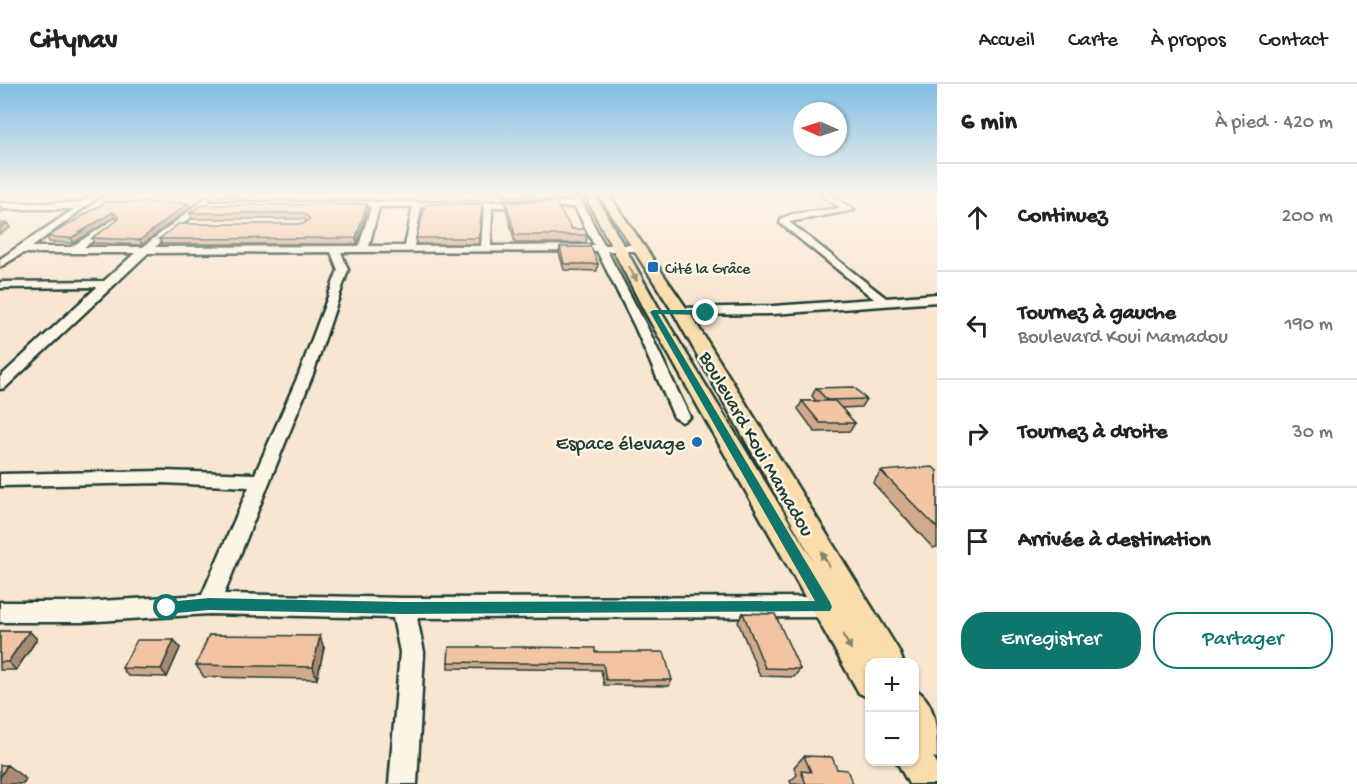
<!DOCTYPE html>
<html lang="fr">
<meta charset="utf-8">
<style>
:root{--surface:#fff;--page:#f6f6f6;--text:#222;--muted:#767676;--line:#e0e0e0;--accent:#0f766e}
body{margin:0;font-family:"Gochi Hand",sans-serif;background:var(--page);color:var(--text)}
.controls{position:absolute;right:18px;bottom:18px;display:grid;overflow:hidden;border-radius:12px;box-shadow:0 2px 4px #0004}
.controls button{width:54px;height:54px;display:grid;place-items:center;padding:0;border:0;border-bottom:2px solid var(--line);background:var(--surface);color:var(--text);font:30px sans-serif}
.compass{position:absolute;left:793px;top:18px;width:54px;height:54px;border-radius:50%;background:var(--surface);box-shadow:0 2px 4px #0004;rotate:273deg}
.stop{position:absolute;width:18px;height:18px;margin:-14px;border:4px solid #0f766e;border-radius:50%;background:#fff}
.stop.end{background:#0f766e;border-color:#fff;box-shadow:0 2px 6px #0008}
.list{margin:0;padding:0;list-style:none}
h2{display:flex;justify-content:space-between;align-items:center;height:78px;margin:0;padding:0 24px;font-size:26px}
h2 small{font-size:20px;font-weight:400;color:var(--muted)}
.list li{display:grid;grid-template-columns:39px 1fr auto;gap:18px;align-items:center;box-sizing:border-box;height:108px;padding:0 24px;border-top:2px solid var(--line)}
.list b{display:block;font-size:22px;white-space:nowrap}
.list p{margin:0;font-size:20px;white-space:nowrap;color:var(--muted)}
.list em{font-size:20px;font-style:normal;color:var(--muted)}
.actions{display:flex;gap:12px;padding:18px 24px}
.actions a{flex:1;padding:14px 0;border:2px solid var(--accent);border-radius:24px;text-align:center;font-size:21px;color:var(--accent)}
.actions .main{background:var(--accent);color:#fff}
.icon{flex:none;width:33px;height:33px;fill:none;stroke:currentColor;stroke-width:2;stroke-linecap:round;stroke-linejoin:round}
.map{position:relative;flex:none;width:937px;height:700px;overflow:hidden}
header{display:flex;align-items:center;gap:36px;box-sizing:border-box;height:84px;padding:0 30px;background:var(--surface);border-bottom:2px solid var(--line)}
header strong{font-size:28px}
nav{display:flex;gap:33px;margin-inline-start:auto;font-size:21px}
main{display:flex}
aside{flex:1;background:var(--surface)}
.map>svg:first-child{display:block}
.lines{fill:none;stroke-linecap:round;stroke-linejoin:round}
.minor-casing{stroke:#1f3d34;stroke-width:5}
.major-casing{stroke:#1f3d34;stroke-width:5}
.minor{fill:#fcf5e5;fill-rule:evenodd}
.major{fill:#faddab;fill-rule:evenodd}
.wall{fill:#d1a98c;stroke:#1f3d34;stroke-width:1.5}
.shaded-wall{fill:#aa8972;stroke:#1f3d34;stroke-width:1.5}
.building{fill:#f3c4a3;stroke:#1f3d34;stroke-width:1.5}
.oneway{fill:#82856a}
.route{fill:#0f766e}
.poi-dot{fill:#1f6fb2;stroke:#fcf5e5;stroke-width:2}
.labels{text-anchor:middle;stroke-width:5;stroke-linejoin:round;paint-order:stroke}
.far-poi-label{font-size:16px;fill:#1f3d34;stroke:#fcf5e5;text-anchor:start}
.poi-label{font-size:20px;fill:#1f3d34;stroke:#fcf5e5;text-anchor:end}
.street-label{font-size:20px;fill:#1f3d34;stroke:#fcf5e5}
</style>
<header>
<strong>Citynav</strong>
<nav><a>Accueil</a><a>Carte</a><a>À propos</a><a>Contact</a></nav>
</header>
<main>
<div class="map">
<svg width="937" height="700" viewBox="0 0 937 700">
<rect width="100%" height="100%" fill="#f9e6d1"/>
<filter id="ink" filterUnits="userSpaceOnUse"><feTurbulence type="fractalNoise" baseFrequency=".0167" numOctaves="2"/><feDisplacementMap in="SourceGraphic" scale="12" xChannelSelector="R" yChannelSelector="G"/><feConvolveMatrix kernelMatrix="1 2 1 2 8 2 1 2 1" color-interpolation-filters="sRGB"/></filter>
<g filter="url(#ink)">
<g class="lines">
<defs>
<path id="minor" d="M92 111H101L32 163H71L115 135 119 138 118 140 84 163H143L207 113 211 115 208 118H572L570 113 574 111 583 120 604 161H639L644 164 639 167H607L647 243 690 333 682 338 674 333 635 243 597 167 341 168 348 186 313 290 224 510 403 514 826 513 834 516 837 523 834 530 826 533 417 534 424 568 417 700H389L400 568 393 534 209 530 82 538H0V518H82L202 511 249 403 163 399 0 402V390L163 387 255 390 299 290 338 186 331 168 148 169 5 304 0 305V293L97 203 0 204V198L104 197 135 169H23L0 183V175L74 125H0V119H80ZM371 123 359 162 155 163 202 124ZM379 123H413L405 162H369ZM421 123H484L481 162H414ZM492 123H575L594 161 491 162Z
M821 111H830L854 126 789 138 886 214 937 210V218L773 230 677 231V225L681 224 773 222 874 215 780 139 782 134 793 130 841 124Z"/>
<path id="major" d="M585 111H595L661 228 814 478 673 228 599 111H609L689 228 899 567 903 578H870V614L859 609 645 228Z
M914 605C937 617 937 648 937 674L933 673 937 679V700H909L897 678H914V657L918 659 914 653Z"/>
</defs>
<use href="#minor" class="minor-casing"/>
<use href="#major" class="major-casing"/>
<use href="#minor" class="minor"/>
<use href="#major" class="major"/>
</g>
<path class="wall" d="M217 111H251L245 116H218Z
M327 111H368L366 116H327Z
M503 111H562V116L503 114Z
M106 118 188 119 190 124 142 161 94 159 92 154 118 136V135L115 133 74 159 49 158 47 153Z
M506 118 587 151 586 159H515L506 125Z
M367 120 368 125 357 160H162L159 155 303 140 307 137 304 135H192L190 129Z
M482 120 479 160H417L416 154Z
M560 163 598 180 597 187 564 186 559 169Z
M816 304 866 315 861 323 841 324 855 339 850 347 815 348 798 325 802 317H816L812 312Z
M881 387H937V463L933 464 873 399Z
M743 529 800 585 794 593 760 592 738 538Z
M0 547H29L37 555 16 586H0Z
M174 556 180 564 167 593 128 592 122 584Z
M324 564 317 595 204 593 196 581Z
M595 568 672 596 669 602 604 601 601 586 448 584V578Z
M804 672 837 685 853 700H791L790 697 797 691 794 683Z"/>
<path class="shaded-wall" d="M244 111H251L245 116Z
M188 119 190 124 142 161 140 156Z
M367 120 368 125 357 160 356 154Z
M2 122 4 127 0 129V123Z
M113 128 115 133 74 159 71 154Z
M8 139 10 144 0 150V143Z
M29 547 37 555 16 586 8 578Z
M320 552 324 564 317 595 313 583Z
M174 556 180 564 167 593 161 585Z
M7 681 26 695 23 700H0V693Z"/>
<path class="building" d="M106 118 188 119 140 156 92 154 118 136 119 133 113 128 71 154 47 153Z
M506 118H555L572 145H585L587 151H515Z
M367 120 356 154 159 155 178 140H303L310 135 303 129H190L201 121Z
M426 120H482L479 154H416Z
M0 139H8L0 143Z
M560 163H591L598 180H564Z
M854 303 866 315 827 316 816 304Z
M802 317H835L855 339H820Z
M933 383 937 387V444L881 387Z
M743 529 775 530 800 585 765 584Z
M0 547H29L8 578H0Z
M209 551 320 552 313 583 196 581Z
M137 556H174L161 585 122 584Z
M449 563H520L595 564V568H664L672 596H606L603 580 448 578Z
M804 672 832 673 837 685 847 686 853 700H806L801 687 811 688Z
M0 681H7L0 693Z"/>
<defs><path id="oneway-solid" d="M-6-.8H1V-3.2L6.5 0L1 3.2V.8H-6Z" transform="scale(1.5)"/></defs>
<g class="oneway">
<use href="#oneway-solid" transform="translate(633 190) rotate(62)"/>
<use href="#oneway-solid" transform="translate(825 475) rotate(-120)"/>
<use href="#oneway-solid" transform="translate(847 558) rotate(60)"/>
</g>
</g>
<linearGradient id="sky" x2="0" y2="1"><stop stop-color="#7ebee4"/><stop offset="0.53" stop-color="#fcf4ea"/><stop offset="1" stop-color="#fcf4ea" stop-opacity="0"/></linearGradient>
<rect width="937" height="209" fill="url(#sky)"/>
<path class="route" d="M653 226H706L710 229 706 231 658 230 830 518 832 523 830 527 403 530 209 526 167 530 162 528 160 524 162 520 167 518 209 514 403 518 815 517 650 228Z"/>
<g class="poi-dot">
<rect x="647" y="177" width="12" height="12" rx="3"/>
<circle cx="697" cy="358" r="6"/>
</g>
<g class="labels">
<g class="far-poi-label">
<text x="665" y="189">Cité la Grâce</text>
</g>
<g class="poi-label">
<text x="685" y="365">Espace élevage</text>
</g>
<g class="street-label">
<text transform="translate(758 359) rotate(60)" y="7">Boulevard Koui Mamadou</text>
</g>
</g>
</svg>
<div class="controls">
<button>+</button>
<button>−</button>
</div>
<svg class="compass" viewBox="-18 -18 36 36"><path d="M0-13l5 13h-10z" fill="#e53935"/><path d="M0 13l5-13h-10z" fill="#767676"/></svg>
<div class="stop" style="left:167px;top:524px"></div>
<div class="stop end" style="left:706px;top:229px"></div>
</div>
<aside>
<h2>6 min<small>À pied · 420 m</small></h2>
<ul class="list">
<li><svg class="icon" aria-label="ahead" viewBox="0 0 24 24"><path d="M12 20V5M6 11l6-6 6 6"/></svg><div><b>Continuez</b></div><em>200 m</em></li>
<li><svg class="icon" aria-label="left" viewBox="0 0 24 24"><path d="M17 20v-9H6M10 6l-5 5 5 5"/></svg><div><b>Tournez à gauche</b><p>Boulevard Koui Mamadou</p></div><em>190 m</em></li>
<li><svg class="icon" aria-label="right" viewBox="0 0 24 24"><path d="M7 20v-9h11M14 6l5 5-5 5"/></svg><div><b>Tournez à droite</b></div><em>30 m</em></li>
<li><svg class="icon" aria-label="arrive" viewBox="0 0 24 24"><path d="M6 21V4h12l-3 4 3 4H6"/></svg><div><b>Arrivée à destination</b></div></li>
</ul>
<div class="actions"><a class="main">Enregistrer</a><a>Partager</a></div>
</aside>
</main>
